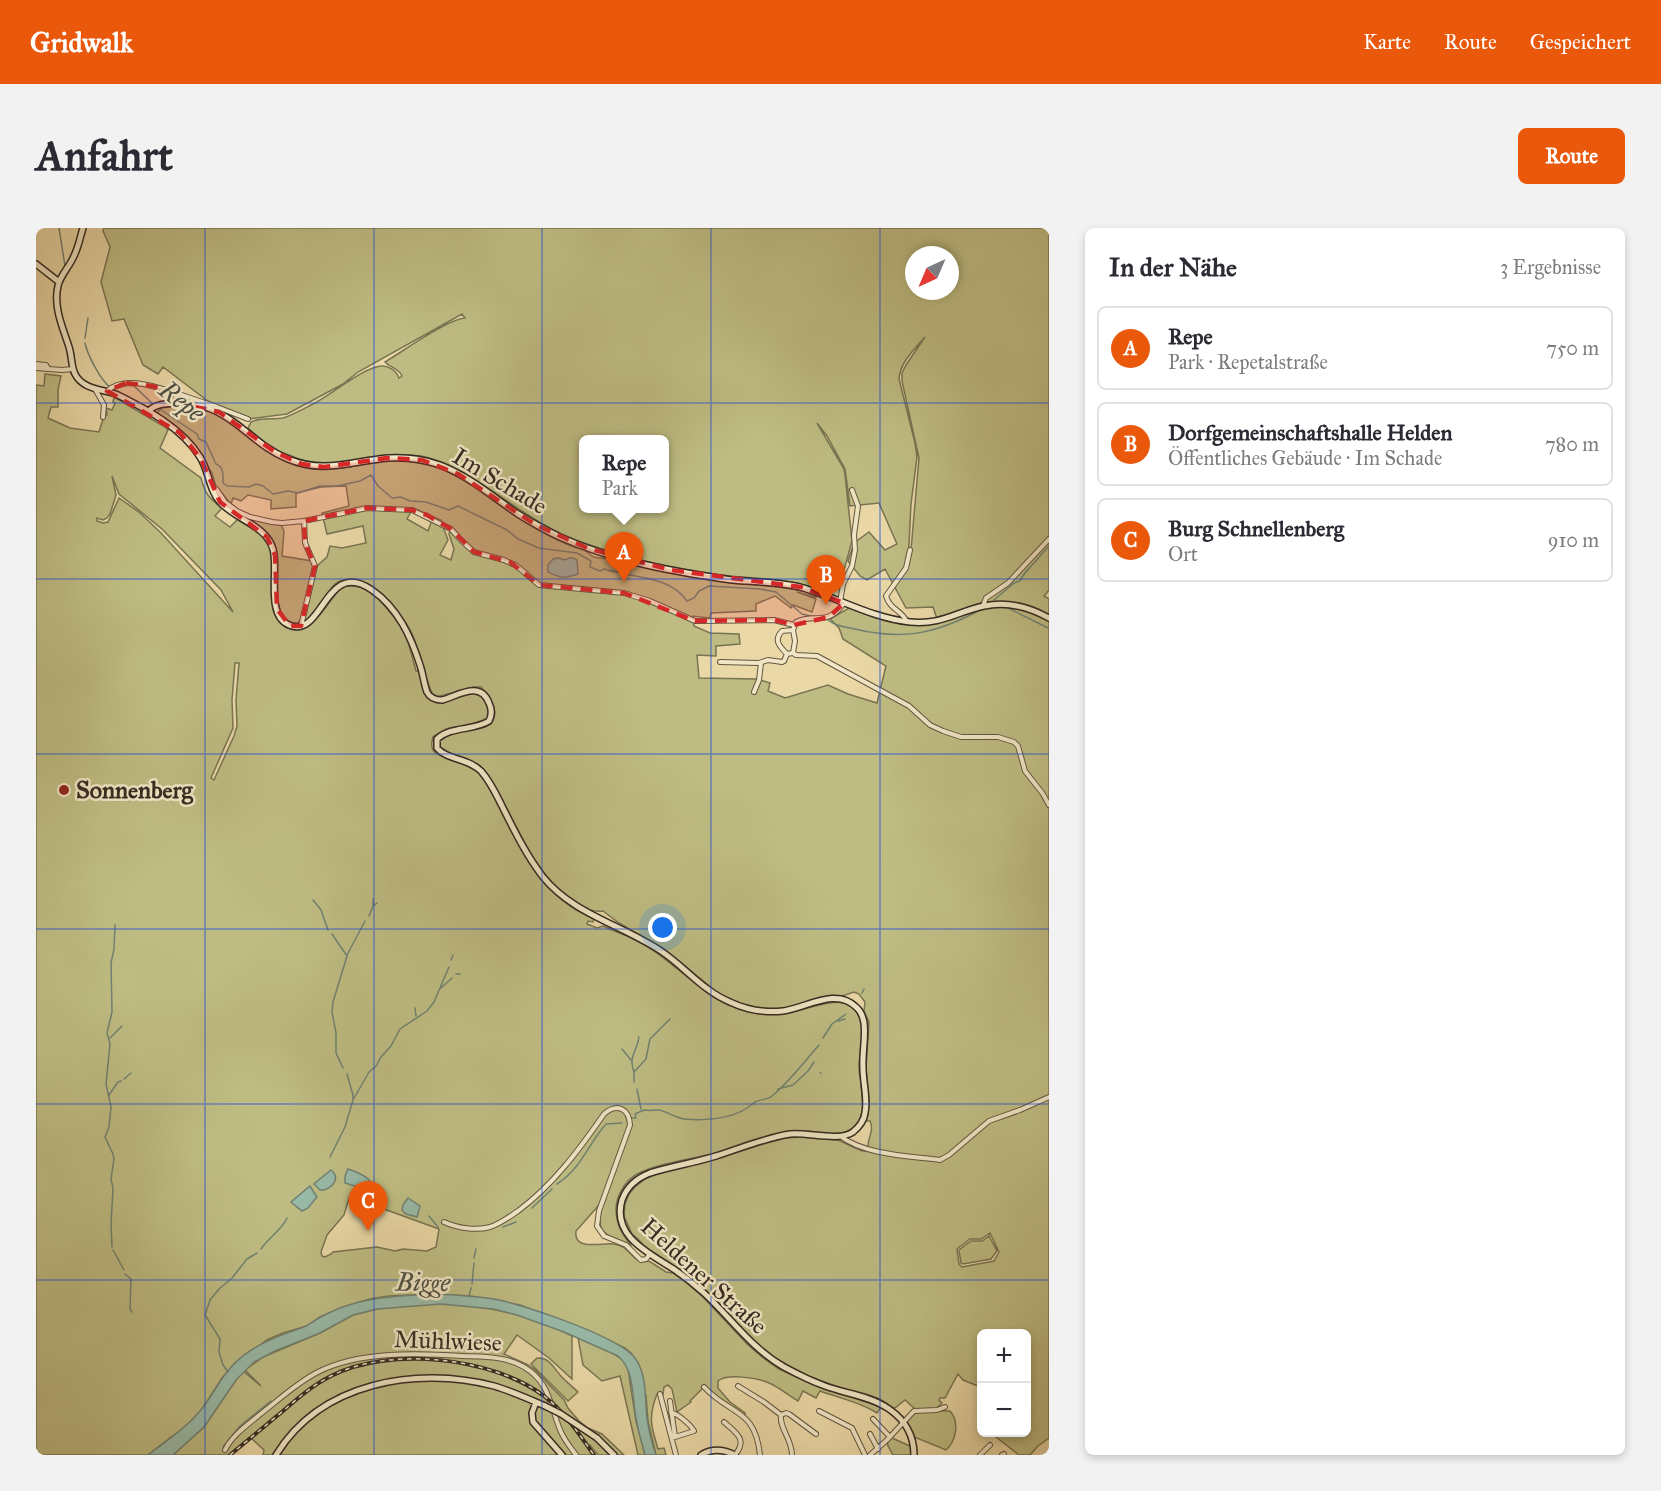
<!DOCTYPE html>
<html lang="de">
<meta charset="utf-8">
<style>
:root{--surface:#fff;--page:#f2f2f3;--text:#2b2b33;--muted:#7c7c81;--line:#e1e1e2;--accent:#ea580c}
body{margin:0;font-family:"IM FELL Great Primer",serif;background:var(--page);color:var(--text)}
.controls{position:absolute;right:18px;bottom:18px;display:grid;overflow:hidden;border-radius:9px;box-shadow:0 3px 9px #0003}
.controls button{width:54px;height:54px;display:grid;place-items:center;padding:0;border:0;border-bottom:2px solid var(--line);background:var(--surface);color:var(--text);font:30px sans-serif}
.compass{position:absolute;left:869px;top:18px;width:54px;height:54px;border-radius:50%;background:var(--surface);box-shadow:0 3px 9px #0003;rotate:224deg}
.you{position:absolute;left:627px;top:700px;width:21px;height:21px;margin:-15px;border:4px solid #fff;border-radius:50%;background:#1a73e8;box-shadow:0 0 0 9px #1a73e833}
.badge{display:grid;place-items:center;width:39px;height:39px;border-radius:50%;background:var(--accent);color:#fff;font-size:20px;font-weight:700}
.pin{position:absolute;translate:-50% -50px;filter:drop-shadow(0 2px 3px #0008)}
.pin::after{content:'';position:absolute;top:32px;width:21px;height:18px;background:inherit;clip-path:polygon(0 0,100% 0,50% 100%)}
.popup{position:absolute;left:543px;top:207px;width:90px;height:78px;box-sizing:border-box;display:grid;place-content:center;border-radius:9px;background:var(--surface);filter:drop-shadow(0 2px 4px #0005);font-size:20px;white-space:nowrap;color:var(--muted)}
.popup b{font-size:22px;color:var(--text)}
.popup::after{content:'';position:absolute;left:50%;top:100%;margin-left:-12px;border:12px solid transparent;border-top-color:var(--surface)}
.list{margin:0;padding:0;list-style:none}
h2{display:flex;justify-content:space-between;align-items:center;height:78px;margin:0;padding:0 24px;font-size:26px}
h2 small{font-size:20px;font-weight:400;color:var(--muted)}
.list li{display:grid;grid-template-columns:39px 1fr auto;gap:18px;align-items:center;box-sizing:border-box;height:84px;margin:0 12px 12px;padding:0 12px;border:2px solid var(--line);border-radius:9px}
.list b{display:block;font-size:22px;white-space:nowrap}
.list p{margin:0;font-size:20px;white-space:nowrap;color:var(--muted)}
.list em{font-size:20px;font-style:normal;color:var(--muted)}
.map{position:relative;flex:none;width:1013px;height:1227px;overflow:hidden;border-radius:9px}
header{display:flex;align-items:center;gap:36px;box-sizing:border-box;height:84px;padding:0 30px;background:var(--accent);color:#fff}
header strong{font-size:28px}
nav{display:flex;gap:33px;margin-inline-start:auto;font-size:21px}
.intro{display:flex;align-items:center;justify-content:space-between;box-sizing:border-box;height:144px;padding:0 36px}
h1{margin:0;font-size:42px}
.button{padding:15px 27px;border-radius:9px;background:var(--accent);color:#fff;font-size:21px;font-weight:700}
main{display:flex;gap:36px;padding:0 36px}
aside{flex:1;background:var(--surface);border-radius:9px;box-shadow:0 3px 9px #0003}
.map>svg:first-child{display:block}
.green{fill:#bebc82;stroke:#797452;stroke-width:1.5;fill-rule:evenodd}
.water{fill:#98baa8;stroke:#708172;stroke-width:1.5}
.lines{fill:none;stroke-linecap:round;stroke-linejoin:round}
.stream{stroke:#708172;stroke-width:1.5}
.street-casing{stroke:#625642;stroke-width:6}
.secondary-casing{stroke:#342b21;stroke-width:8}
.street{stroke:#f1e6c5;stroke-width:4}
.secondary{stroke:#f1e6c5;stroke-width:5}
.rail-casing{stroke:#342b21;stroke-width:4}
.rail{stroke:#f1e6c5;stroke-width:1.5;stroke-dasharray:4.5;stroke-linecap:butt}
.secondary-bridge-casing{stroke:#342b21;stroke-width:8;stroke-linecap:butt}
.secondary-bridge{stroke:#f1e6c5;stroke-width:5}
.marked{fill:#d62828;fill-opacity:0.2;stroke:#d62828;stroke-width:4.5;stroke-dasharray:12 8;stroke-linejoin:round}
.grid{fill:none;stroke:#1d4ed8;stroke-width:1.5;stroke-opacity:0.55}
.poi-dot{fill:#8f2418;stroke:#f1e6c5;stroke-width:2}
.labels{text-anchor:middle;stroke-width:5;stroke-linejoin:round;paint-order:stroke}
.street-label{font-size:24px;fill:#342b21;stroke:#f1e6c5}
.poi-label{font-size:24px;font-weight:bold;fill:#342b21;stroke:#f1e6c5;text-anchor:start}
.water-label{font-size:26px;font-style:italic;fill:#4d4f43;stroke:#f1e6c5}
</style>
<header>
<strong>Gridwalk</strong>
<nav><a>Karte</a><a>Route</a><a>Gespeichert</a></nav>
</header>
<div class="intro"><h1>Anfahrt</h1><a class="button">Route</a></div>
<main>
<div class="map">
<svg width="1013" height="1227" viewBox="0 0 1013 1227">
<rect width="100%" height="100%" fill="#ead8a6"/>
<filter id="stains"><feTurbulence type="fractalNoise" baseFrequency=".00333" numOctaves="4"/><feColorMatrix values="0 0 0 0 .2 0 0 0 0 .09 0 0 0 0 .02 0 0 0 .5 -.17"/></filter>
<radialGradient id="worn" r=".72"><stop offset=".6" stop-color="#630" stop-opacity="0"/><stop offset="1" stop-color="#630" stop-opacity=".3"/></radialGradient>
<path class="green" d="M68 0H1013V362L1008 368 1013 371V389L966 374H947L901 391 897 379 870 380 849 341 831 352 824 348 812 333 818 315 833 304 849 322 861 316 843 275 814 278 809 241 791 208 781 195 808 241 809 247 816 313 803 360 785 352 782 362C751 349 716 351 684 347 638 341 594 331 551 316 492 298 452 250 396 231 381 225 358 227 342 229 310 234 285 242 253 227 248 225 242 224 237 220 228 215 220 207 212 200L215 194C225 189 236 192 247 190 257 187 267 181 277 176 295 167 328 139 345 138 353 137 361 144 363 150L366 148C363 140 354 140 349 134 366 124 412 91 429 90L426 86 322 144 307 156 251 186 212 191 172 173 127 139 122 146 107 137 88 91 76 93 65 54 74 19 67 3ZM878 27H914V63H878ZM889 109 870 137 866 145V153L883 230 875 322 872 336 875 276 881 229 879 215 863 151C864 134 878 122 889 109ZM548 212H628V280H548Z
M9 146 25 148 22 162V179H15L12 190 34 200 63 204 68 188 71 187 70 180 76 182 79 175 77 174 78 169 129 199 132 202 124 220 165 250C169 266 173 270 186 280L179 288 194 299 202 291C210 296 222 301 228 309 246 331 227 362 241 389 243 393 246 397 250 399 271 411 288 381 299 367 300 366 303 361 305 360 311 356 325 358 332 362 342 368 365 396 370 408 374 419 377 432 380 443H384L391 469 401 475C417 473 447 452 453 479 454 484 454 489 450 492 440 499 425 498 413 500 407 501 402 506 397 509 390 531 413 528 426 534 437 538 444 545 450 554 476 597 491 648 534 678 542 684 550 687 558 691L557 694 552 693 551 696 561 700 567 698C581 705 595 708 608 716 647 740 676 781 724 786 736 787 747 786 760 783 783 778 822 759 826 799 827 813 823 827 823 840 823 846 825 852 825 858 827 875 830 894 812 903 797 910 776 901 759 903 750 904 741 908 732 910 716 915 700 920 684 924 660 930 622 935 601 946 589 953 581 967 580 980 580 995 585 1005 595 1017L594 1018C573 1007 558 1008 566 979L563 977 540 1003C537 1024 568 1014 578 1016 596 1018 595 1037 613 1033L630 1044 637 1045 651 1055 667 1069 711 1116 726 1129 743 1141 776 1156 845 1179 841 1185C824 1174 803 1170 784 1163L780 1170 767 1163 762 1173C753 1168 743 1159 733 1155 722 1150 691 1145 682 1153V1160L694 1174 709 1185V1189L668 1159 654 1173 655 1174 641 1184 636 1161 632 1157 628 1159 627 1167 621 1166C612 1189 615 1198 622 1221L628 1220 630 1227H620L612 1193 610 1168 596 1126 589 1120 547 1101 484 1077 434 1068 399 1066 352 1068 334 1071 305 1080 284 1089 271 1098 247 1105 231 1112 199 1135 186 1150 167 1180 156 1193 142 1205 135 1209 112 1227H0V157L8 158ZM76 248 83 266 126 301 185 362 197 384 125 305 104 285 86 272 83 270 72 294 67 295 61 293V290L67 292 71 290 74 286 80 267ZM199 435H203L200 472 201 498 198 508 178 552 175 550 197 500 196 472ZM318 966 334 972 348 981 403 1001 400 1019 391 1023 367 1021 359 1023 341 1019 297 1024 295 1026 289 1029 286 1028 285 1024 291 1007 308 987 314 967Z
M147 177C161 180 177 183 190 191 213 205 231 226 257 236 289 249 319 236 351 233 367 232 382 234 396 238 426 246 449 268 474 284 494 297 515 311 538 319 541 320 544 320 547 321 551 323 553 327 558 329 567 331 576 331 585 332 595 334 605 339 615 341 642 347 669 351 696 355 725 358 753 358 781 367L780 369 761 364 780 371 776 384 757 377 755 380 739 368 720 376V383L675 385 674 390 657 388 658 398 674 405 703 406 704 416 680 418V428L661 427 663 450 721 451 734 455 732 463 749 470 792 457 812 466 841 475 850 438 807 411 803 400 794 391 813 380C837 389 863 399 889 397 912 396 930 383 951 380 973 376 994 384 1013 393V1210L1002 1218 994 1227H983L955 1205 990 1204V1106H945V1188L942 1158 927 1152 922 1146 909 1170H904L903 1172 906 1175 902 1179 904 1183H914C924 1194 920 1213 910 1222L878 1209 870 1193 878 1186V1180L869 1172 859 1180 855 1179 844 1171 830 1166 802 1159 770 1147 737 1129 718 1114 654 1048 609 1019 602 1011 596 1006 588 988 589 976 593 966 599 959 609 951 629 943 682 930 745 910 770 909 802 912 826 923H832C830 911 839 904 834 893H830L832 886 833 872 830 840 833 794 828 783 829 774 823 766 818 764 806 768 792 769 756 779 738 781 719 779 698 774 683 766 628 721 583 695 567 683C555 685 543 678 533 671 500 644 486 609 466 572 460 562 455 549 447 541 435 528 411 530 403 517L404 511 409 507 449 499C468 491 455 469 445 459H438L400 469 396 465C388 447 385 427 377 408 367 386 333 343 304 353 292 358 287 377 279 386 276 389 271 392 268 394L281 338 291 329 294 318 306 320 330 315 327 298 291 306 286 285 313 278 310 258 285 259 260 265V279L235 281V272L212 267 205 273 197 270 195 276 180 258 176 245 157 215 147 204 120 186 126 180ZM377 280 405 292 407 295 415 300 413 306 418 321 415 332 404 327 412 312 406 296 396 292 392 303 371 291ZM954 1005 963 1024 958 1033 926 1039 923 1036 921 1021 934 1011H945Z
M206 288 236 296 245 297 248 303 246 328 276 333 277 340C273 355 271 385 261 396 229 393 247 334 236 312 230 301 217 295 206 288Z
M953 1008 961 1023 955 1031 927 1036 925 1035 923 1022 935 1013H946Z
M393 1076C442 1076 492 1085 536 1108V1151L513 1130 481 1107 468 1126 492 1137 498 1141 528 1172 532 1180 543 1193 552 1200 566 1206 588 1227H562L554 1217 551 1219 556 1227H227L228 1222 215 1210 195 1227H137L168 1199 200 1152 207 1143 225 1158 209 1142 227 1129 284 1105 317 1087 341 1081Z
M542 1110 575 1124 587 1132 592 1141 600 1193 609 1227H602L584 1148 566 1153 547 1137Z
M501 1130C513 1129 517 1139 524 1147 529 1153 536 1158 542 1164L532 1173 495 1136Z
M854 1209 876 1219 875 1227H857L852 1218 851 1212Z"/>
<path class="water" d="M522 330 529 332C534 329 536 329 541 332L542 346C527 351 525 350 512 344V337L517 331Z
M312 941C320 944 328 946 334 953L332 959 325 960 309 955V948Z
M295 942C306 951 294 963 284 962L278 956 279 955Z
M274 958 281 969 272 980 266 983 255 974Z
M372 970 384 978 381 989 370 986 366 982 367 977Z
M399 1066C421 1067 442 1068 463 1072 490 1078 589 1110 601 1133 611 1150 609 1172 611 1191 613 1203 616 1216 620 1227H609C606 1215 602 1203 600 1190 596 1171 599 1142 582 1128L528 1104 481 1087 458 1081 405 1076 341 1081 317 1087 284 1105 239 1123 218 1134 200 1152 168 1199 137 1227H112C130 1213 149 1201 164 1183 177 1168 184 1149 199 1135 218 1116 243 1108 268 1099 273 1097 278 1093 283 1090 290 1086 297 1083 304 1080 336 1068 366 1068 399 1066Z"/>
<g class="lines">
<path class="stream" d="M23 0 29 38
M49 110 52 90
M49 115C51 126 65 153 74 159
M78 161 91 157 98 158 118 177
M122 180 161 206 163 211 170 214 180 236C188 239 187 247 187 255L191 258 213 259 220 256 227 258 237 266 252 263 262 265 284 258H301L324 253 335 247 342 258 356 270 365 269 374 273 390 274 413 282 422 278 471 302 482 311 503 320 541 325 555 333 554 339 564 343 568 341C596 350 633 347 651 373L658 370 663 363 673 358 724 361 740 364 766 386 779 389
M958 372 978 355 984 353C987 346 991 343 996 337 1002 331 1007 324 1013 318
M970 379 1012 400
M789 390C801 399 806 398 819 401 868 413 901 405 944 382
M277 672 285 682 292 702
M337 678V671
M333 688 337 678 341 675
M296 706 311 728 297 774 296 784 300 805V825L307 840
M311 727 329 693
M415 732 417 727
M420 746H424
M405 760 416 750
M826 765 828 761
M379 780 380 788
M802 793 809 791
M74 810 86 798
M787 810 796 796 810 786
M586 821 595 832
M598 844C592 828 601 824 603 809
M784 845H785
M311 846 317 867V871
M88 851 95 845
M598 854V844L610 831 614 811 634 791
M601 861 605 881
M742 861 757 857 772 843 778 834
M73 867 82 854 85 853
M595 890H600L599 886 608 882C614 883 616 882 622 882 629 882 639 890 648 891 668 893 695 891 711 880 712 879 718 875 719 874 725 871 731 872 736 868 754 853 768 834 783 817
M294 929 309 899 317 872 333 844 340 838 345 829 355 818 364 801 391 783 398 774 413 739
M521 956C546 940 552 916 570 896L586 895
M496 980 516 961
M393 988 402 999
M467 999 480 994
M76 1019 75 997 77 960 75 951 78 931 77 926 69 909 73 899 75 879 70 856 74 816 71 805 76 784 75 735 78 721 79 697
M225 1021C232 1010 246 1002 251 990
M77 1022 88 1042
M438 1030 440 1021
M89 1046 95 1051 94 1081 96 1084
M436 1056 438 1035
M433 1068 435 1060
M192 1144 187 1137 183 1124 184 1111 169 1087 174 1072 183 1061 196 1050 211 1031 221 1025
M187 1219 204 1198 235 1173"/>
<defs>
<path id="street" d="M0 136 10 137 12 140
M0 140 26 142 37 141
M59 161 68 177 67 189
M71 163C89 147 120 159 140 165V175
M140 165 181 179 212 191
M176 259 181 262 189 274 201 283 214 289 236 294 246 295 268 293 331 280 376 282 415 301 426 313 438 324 468 332 481 338 503 357 588 365 614 373 659 393 738 392 758 397
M804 374 807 356 816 338 819 322 818 307 822 278 816 262
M808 375C791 399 779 385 760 394L757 402 759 413 757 425 760 427 781 428 873 478 894 497 907 503 925 509H962L978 514 982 518 989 543 1007 566 1013 577
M947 378 950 370 972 355 1013 311
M871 394C866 382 854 382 850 368L870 340 874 322
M265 398 279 338 269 315 268 293
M757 425 751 426C744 419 737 412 746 403L757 402
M684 434 723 435 732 432 746 434 748 433 751 426
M718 464 723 452 725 435
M804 908C829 927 873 928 904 932L913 927 953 893 984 882 1013 869
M408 994C421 1000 440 1003 454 999 464 996 473 989 482 983 517 957 543 922 568 886 581 875 593 880 594 897L563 983 561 998 568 1008 590 1017 605 1032 610 1031 614 1026
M702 1158 728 1174 745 1187
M668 1159C695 1188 719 1180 724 1227
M624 1166 640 1227
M634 1173 639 1209
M783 1183 816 1200 829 1227
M635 1184C643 1187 654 1196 658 1203L636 1210
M837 1191 854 1209
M688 1194C700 1205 712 1211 699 1227
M834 1206 842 1221
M189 1222C196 1207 214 1195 227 1184 245 1170 262 1154 282 1144 323 1123 382 1125 426 1128 446 1129 470 1128 488 1139 515 1155 514 1179 525 1204 529 1213 535 1220 540 1227
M756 1227C756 1211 743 1200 745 1187L750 1185 753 1186 780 1206
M834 1227 851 1212 878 1183 901 1182 909 1179
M944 1227 954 1217
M966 1227 968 1226"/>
<path id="secondary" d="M47 0C44 10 42 21 37 30 33 39 24 48 22 58 17 79 27 100 33 119 36 128 35 138 39 146 47 162 67 161 82 167 112 182 146 200 164 229 173 243 173 262 184 274 200 292 230 297 237 321 243 342 229 387 253 397 287 412 289 329 336 362 362 380 375 409 384 437 387 446 388 456 391 464 394 470 400 472 406 472 422 468 444 452 453 475 456 481 456 487 453 493 437 503 415 498 401 511V520C411 532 432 530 445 543 454 553 460 566 466 578 478 602 490 627 507 649 537 686 586 697 625 723 649 739 667 763 694 774 711 782 729 785 747 783 770 780 800 759 820 779 825 783 827 789 828 795 830 810 826 825 827 840 827 855 832 871 829 885 828 893 823 899 817 904 803 914 772 904 754 906 729 910 705 920 680 928 658 935 636 938 614 945 601 950 591 958 586 972 575 1009 615 1026 639 1042 649 1049 659 1057 668 1065 695 1090 715 1120 748 1139 761 1146 775 1153 789 1158 811 1166 834 1168 853 1181 869 1192 878 1208 878 1227
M0 36 23 54
M112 184C118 176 129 176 138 175 195 173 208 213 252 231 288 246 316 233 352 230 369 229 387 231 404 237 433 248 457 269 482 286 495 294 509 302 524 309 577 333 639 344 696 352 719 354 742 354 764 359 801 369 835 390 874 394 906 397 920 384 948 378 971 373 993 379 1013 390
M500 1174 496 1185 497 1194 526 1227
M561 1210 578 1227
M240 1227C285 1154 380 1138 458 1158 475 1163 493 1171 509 1178
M665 1227C676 1220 687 1221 699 1227"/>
</defs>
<use href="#street" class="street-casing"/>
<use href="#secondary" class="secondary-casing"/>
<use href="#street" class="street"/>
<use href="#secondary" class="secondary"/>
<defs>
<path id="rail" d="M194 1227C212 1212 229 1198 247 1183 262 1170 277 1157 295 1148 353 1118 456 1129 508 1168 529 1184 543 1206 558 1227"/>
</defs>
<use href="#rail" class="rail-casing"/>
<use href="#rail" class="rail"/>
<defs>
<path id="secondary-bridge" d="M509 1178 525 1186 561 1210"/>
</defs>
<use href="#secondary-bridge" class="secondary-bridge-casing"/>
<use href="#secondary-bridge" class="secondary-bridge"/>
</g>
<path class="marked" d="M90 155 116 158 140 165V175L183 184 239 224 266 236 288 239 351 230 386 232 422 246 500 297 551 320 635 342 765 359 808 375 793 389 758 397 738 392 659 393 588 365 503 357 474 334 438 324 415 301 391 287 376 282 331 280 268 293 269 315 279 338 265 398H254L241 381 239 327 231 309 184 274 165 231 144 205 71 163Z"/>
<path class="grid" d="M169 0V1227M338 0V1227M506 0V1227M675 0V1227M844 0V1227M0 175H1013M0 351H1013M0 526H1013M0 701H1013M0 876H1013M0 1052H1013"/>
<circle class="poi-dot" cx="28" cy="562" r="6"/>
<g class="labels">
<g class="street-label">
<text transform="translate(464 253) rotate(31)" y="8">Im Schade</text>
<text transform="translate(668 1048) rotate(42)" y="8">Heldener Straße</text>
<text transform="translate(412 1113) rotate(2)" y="8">Mühlwiese</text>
</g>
<g class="poi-label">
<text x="40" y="570">Sonnenberg</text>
</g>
<g class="water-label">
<text transform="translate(146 173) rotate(38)" y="9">Repe</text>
<text transform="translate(387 1054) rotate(1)" y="9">Bigge</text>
</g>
</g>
<rect width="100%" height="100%" filter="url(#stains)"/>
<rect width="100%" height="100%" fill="url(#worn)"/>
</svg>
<div class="controls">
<button>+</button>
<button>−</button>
</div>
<svg class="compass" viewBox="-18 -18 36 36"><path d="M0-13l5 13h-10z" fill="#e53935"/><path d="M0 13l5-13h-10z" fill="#7c7c81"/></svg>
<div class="you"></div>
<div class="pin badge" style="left:588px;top:354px">A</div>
<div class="popup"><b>Repe</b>Park</div>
<div class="pin badge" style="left:790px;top:377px">B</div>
<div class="pin badge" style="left:332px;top:1003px">C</div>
</div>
<aside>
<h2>In der Nähe<small>3 Ergebnisse</small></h2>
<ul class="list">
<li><span class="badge">A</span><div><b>Repe</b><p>Park · Repetalstraße</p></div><em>750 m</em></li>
<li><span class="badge">B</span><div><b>Dorfgemeinschaftshalle Helden</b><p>Öffentliches Gebäude · Im Schade</p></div><em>780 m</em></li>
<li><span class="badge">C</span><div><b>Burg Schnellenberg</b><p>Ort</p></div><em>910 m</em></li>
</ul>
</aside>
</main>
